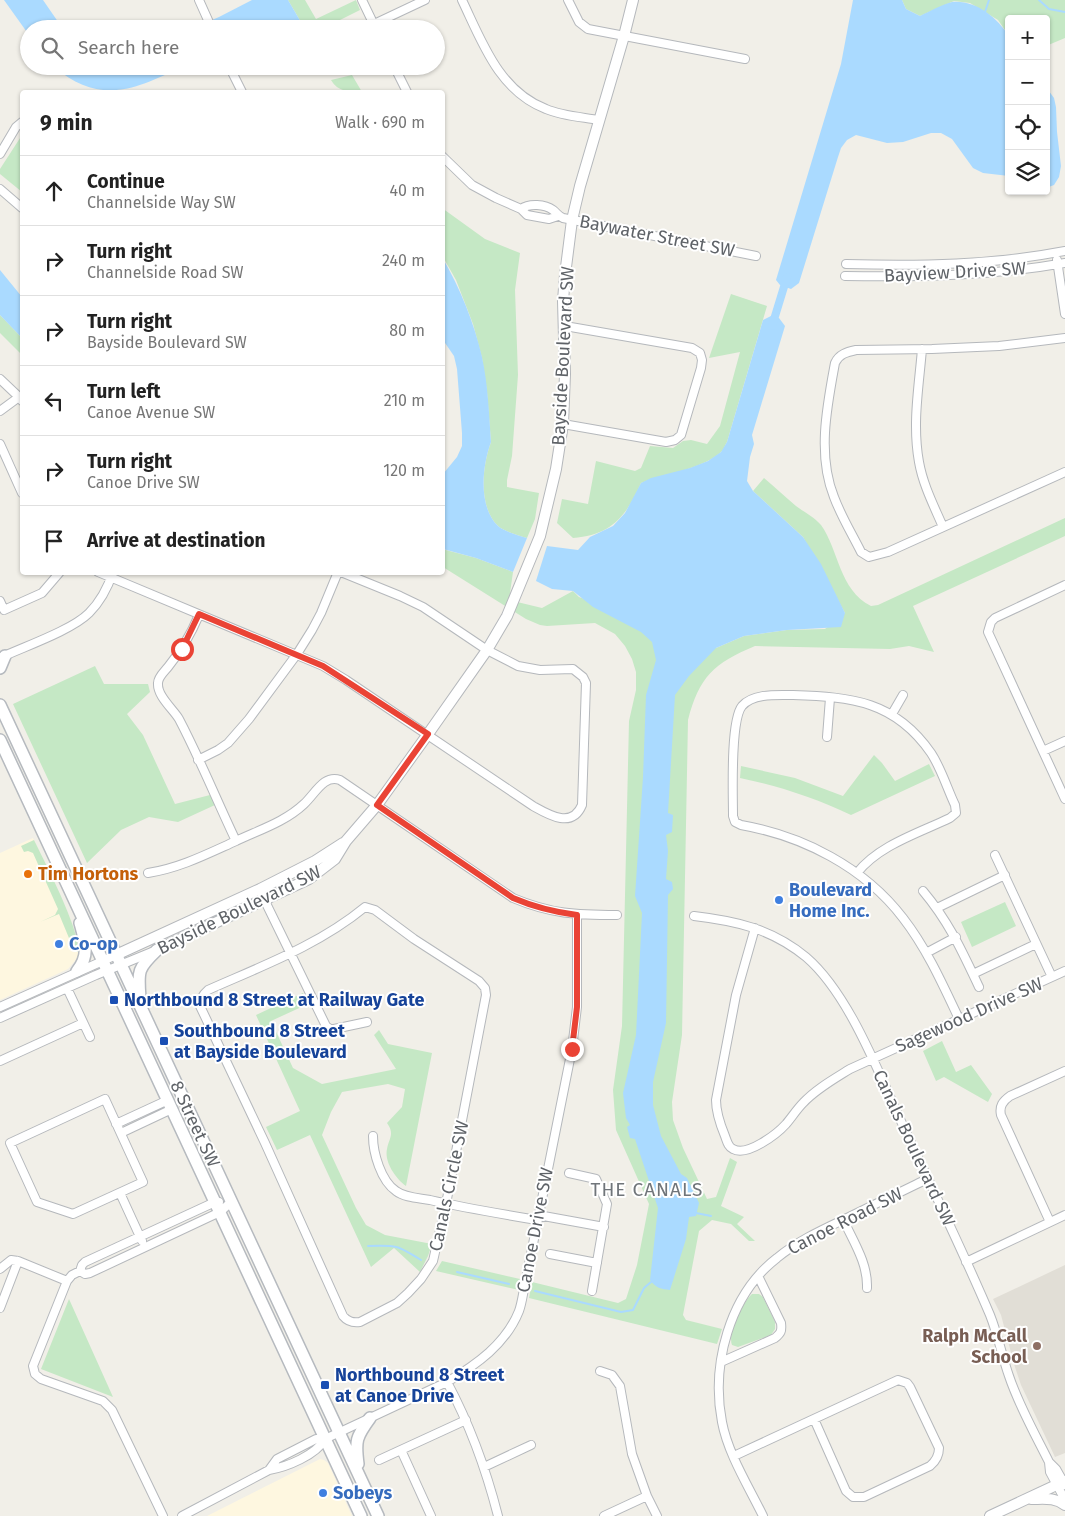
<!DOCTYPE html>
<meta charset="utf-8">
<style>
:root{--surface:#fff;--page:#f2f2f2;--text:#222;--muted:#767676;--line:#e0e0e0}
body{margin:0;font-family:"Fira Sans",sans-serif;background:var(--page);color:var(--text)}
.controls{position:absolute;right:15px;top:15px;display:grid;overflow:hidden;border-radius:5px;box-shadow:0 1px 4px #0004}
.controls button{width:45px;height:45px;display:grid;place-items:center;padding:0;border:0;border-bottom:1px solid var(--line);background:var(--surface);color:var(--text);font:25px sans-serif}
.stop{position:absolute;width:15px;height:15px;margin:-11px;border:4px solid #ea4335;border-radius:50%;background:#fff}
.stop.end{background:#ea4335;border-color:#fff;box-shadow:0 1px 5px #0008}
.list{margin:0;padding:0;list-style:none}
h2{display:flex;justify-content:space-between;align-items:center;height:65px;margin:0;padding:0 20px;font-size:21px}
h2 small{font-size:16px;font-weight:400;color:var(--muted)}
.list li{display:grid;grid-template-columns:32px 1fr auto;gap:15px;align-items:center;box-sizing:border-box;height:70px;padding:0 20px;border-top:1px solid var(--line)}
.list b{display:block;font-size:19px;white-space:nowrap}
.list p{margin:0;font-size:16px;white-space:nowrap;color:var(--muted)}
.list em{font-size:16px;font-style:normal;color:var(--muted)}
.icon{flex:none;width:28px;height:28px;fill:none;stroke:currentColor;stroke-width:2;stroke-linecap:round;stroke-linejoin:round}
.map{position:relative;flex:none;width:1065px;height:1516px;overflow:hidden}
.search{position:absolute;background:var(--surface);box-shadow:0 1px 4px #0004;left:20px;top:20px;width:425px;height:55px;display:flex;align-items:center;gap:12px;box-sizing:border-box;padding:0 18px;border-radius:28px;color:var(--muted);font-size:19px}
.panel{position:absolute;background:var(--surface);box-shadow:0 1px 4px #0004;left:20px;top:90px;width:425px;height:485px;border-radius:5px}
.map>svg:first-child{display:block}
.commercial{fill:#fef7e0}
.education{fill:#e1ded6}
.green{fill:#c5e8c5}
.water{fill:#aadaff}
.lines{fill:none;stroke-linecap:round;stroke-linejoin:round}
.stream{stroke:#aadaff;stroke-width:2}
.canal{stroke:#aadaff;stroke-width:8}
.minor-casing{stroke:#b5b8bc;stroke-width:10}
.tertiary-casing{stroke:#b5b8bc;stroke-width:12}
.secondary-casing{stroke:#b6babf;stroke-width:14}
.minor{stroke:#fff;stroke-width:8}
.tertiary{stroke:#fff;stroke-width:10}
.secondary{stroke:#fff;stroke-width:11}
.route{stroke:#ea4335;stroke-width:6}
.food-dot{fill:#e8710a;stroke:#fff;stroke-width:2}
.shop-dot{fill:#3f7fe0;stroke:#fff;stroke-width:2}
.transit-dot{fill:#1a4fb4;stroke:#fff;stroke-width:2}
.education-dot{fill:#8d6e63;stroke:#fff;stroke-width:2}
.labels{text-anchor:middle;stroke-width:4;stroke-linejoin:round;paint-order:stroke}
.street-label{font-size:18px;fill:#5f6368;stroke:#fff}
.food-label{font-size:18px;font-weight:bold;fill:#c56008;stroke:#fff;text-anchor:start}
.shop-label{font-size:18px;font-weight:bold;fill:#366cbe;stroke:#fff;text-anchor:start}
.transit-label{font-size:18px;font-weight:bold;fill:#164399;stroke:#fff;text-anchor:start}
.education-label{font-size:18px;font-weight:bold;fill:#785e54;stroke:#fff;text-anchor:end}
.neighbourhood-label{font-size:19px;letter-spacing:1px;fill:#70757a;stroke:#fff}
</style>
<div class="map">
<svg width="1065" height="1516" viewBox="0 0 1065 1516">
<rect width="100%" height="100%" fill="#f1efe8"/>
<path class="commercial" d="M33 838 70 918 78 943V954L79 956 68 969 0 1000V853Z
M320 1459 324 1460 328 1463 352 1516H207Z"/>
<path class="education" d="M1065 1265V1453L1055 1457 1021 1385 1014 1364 1001 1315 993 1299Z"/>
<path class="green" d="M288 0H305L316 19 356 0 360 10 322 29H305Z
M902 0H1065V38L1046 46V19H1009V36L998 20 970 3 954 1 920 16 906 9Z
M352 75 362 92C349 92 338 92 331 80Z
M22 135V192L0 174V169Z
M442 208 485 239 520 253 515 290 518 375 512 456 507 480V487L539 493 535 519 527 538C518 535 505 532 498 526 478 507 482 466 491 442L487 392 482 358 473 324 456 280 443 257Z
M731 294 767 306 727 442C725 445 724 450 721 452 708 466 660 477 641 483 626 517 611 535 573 538L557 523 562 499 588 504 596 461 635 471 641 468 650 446 673 448 683 441 691 440 707 444 720 426 740 352 709 358Z
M0 315 22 338V355L0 333Z
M764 478C775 487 785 497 796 506 804 512 814 517 821 525 839 550 839 590 871 606L878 605 1065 518V536L913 606 934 652 909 646 890 649 755 646C714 663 699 677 688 720L682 1035 672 1102 673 1120 683 1148 707 1199 716 1197 730 1158 737 1162 721 1206 744 1217 737 1224 755 1241H749L731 1224 712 1220 699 1231 683 1315 686 1320 722 1329 717 1344 529 1298 532 1282 618 1303 626 1299 637 1265 649 1204 616 1130 613 1090 622 1026 629 721 636 690V672L632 659 625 646 615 634 595 623 547 626 540 625 526 619 443 567 442 549 476 558 513 572 509 600 542 608 573 591 579 597 716 648 744 636 787 630 825 629 845 613 803 537 753 491Z
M95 666 104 684H148L150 692 127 714 143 735 175 804 210 795 215 805 178 822 149 817 121 830 87 863 13 704Z
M874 755 882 763 895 781 929 764 935 776 851 815C815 798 779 786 740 778L741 766 795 778 843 796Z
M34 840C45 863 81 931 78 952L74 950 59 914 40 922 55 915 58 909 33 853 28 851 24 852 21 846Z
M1005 902 1016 926 972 947 961 922Z
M303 993 308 1004 271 1021 293 1068 322 1084 396 1069 374 1035 379 1030 388 1044 432 1053 406 1186C396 1179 384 1162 387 1149 389 1138 395 1134 387 1123L402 1107 405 1089 388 1084 342 1092 331 1112 322 1135 356 1208 366 1225 385 1235 432 1244 428 1256 420 1272 394 1248 371 1267 310 1135 277 1150 266 1127 300 1111 256 1015Z
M942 1041 956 1072 971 1065 992 1094 988 1102 944 1077 936 1081 923 1051Z
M442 1261 520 1279 519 1290 436 1271Z
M752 1294H759L763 1297 775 1322V1329L771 1335 738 1347 732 1345C727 1333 743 1302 752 1294Z
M69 1299 113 1397 41 1369Z"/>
<path class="water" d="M4 0H43L63 29H29V35Z
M252 0H288L305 29C296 29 267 26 261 29H191L219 17Z
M853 0H902L906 9 920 16C930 11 941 5 952 2 977 0 997 18 1009 36V176L983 173 973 168 952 139 941 133H931L903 142 887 143 856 135 847 140 841 148 838 157 799 283 791 289 780 285 776 280 841 64Z
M53 66H184C134 90 100 106 53 66Z
M1046 87 1054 98 1056 107 1057 132 1061 166 1059 177 1054 185 1046 188Z
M442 257C460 288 474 322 482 357 488 385 489 413 491 442 482 466 478 507 498 526 505 532 518 535 527 538L513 572 476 558 443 549V474L457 457 462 446V433L457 369 454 356 443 340Z
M0 270 22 297V338L0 315Z
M771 316 779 318 785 326 752 435 754 444 750 457 747 481 753 491 803 537 821 564 845 613 841 627 787 630 744 636 716 648 689 676 675 695 668 813 673 815 672 832 666 835 668 851 666 879 672 882 673 889 668 895 666 1023 653 1082V1105L661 1136 681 1174 687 1178 699 1203 696 1216 689 1217 686 1239 670 1290C661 1289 656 1288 650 1280L658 1208 635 1139 630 1138 627 1127 630 1125 626 1118 623 1093 636 1035 642 913 635 896 643 777 646 695 656 660 652 642 641 632 593 607 573 591 552 589 536 581 547 546 578 550 590 537 613 526 625 513 641 483 651 478 690 468 708 461 721 452 727 442 763 320Z"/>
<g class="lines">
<path class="stream" d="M1039 0 1049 9 1065 12
M985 12 989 0
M696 1213 711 1216
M368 1246C397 1245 397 1245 421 1260
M457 1272 509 1284
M535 1291 621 1312 633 1310 644 1288 651 1282"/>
<path class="canal" d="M772 326 787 277"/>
<defs>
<path id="minor" d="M199 0 212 29
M362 0 375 27
M462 0C482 42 499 91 546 109 562 116 582 117 599 120
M568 0 579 22 588 29 745 59
M374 24 425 0
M229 66 242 92
M394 66 407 92
M0 154 16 127 22 122
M442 156 472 185 496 198 521 209 527 215 549 219 558 216
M0 189 22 208
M521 209C529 203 545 204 553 210 557 213 558 216 563 218L756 256
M1057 260 1065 314
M846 264C920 266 993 265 1065 251
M845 276C919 277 992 276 1065 263
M1065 338 999 346 932 349 856 350C847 352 839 354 835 363 827 406 817 455 834 497 841 516 852 534 861 552L869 557 888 552 1065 472
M922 349C919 386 912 424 919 462 923 485 934 506 943 527
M0 379 19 397
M0 411 19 397 22 401
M563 424 666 442 675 440 681 435 701 368 702 360 700 353 692 348 565 326
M0 444 22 493
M98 572 323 666 346 680 533 806C549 815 572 829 582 805L586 683 583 677 573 669 540 670 518 666 487 650 423 607 400 596 341 572
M1065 585 995 618 991 622 988 632 1065 799
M0 601 4 610 42 593 60 572
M199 615C191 634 181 651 168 667 164 672 158 677 158 683 157 696 173 709 179 719 200 759 217 801 236 841 259 830 285 822 304 804 315 794 324 774 340 780L513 898C551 914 576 915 617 915
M2 657C26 646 72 630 89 613 100 602 108 587 113 572
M892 714 903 695
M827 737 830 698
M1043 751 1065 741
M198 760 218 750 228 743 249 719 297 654 312 630 321 613 338 572
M995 855 1052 977
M148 873C180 868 207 854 236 841
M857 873C879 845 919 833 950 818L956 813 955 805C947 788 941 768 931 753 895 701 852 697 793 695 778 695 753 693 742 706 730 721 733 795 733 816L735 822 741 825C803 836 864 867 903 918 927 949 943 985 959 1019
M923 891C949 922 962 951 979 987
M262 895 326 1026 330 1029H334L367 1022
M365 907 375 910 414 939 479 981 485 988 486 995 446 1204 433 1261 421 1279 408 1293 397 1303 360 1322C353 1323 348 1322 343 1316L265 1143 200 1006C200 999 202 995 208 990 262 966 319 945 365 907Z
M937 908 1005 875
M694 916C737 921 772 929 806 957 848 993 877 1069 900 1119 930 1184 962 1249 990 1315 998 1335 1002 1356 1009 1376 1019 1406 1035 1434 1049 1462L1050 1472 1065 1500
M755 928 736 995 716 1100C716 1113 720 1124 725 1136 727 1141 728 1147 733 1149 747 1157 777 1134 786 1124 792 1117 797 1109 803 1103 816 1089 834 1079 850 1069L1065 971
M926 953 956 937
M973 974 1036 944
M67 988 90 1037
M0 1007 116 955
M0 1018 96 975 152 952
M0 1061 83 1023
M105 1099 143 1182 73 1214 37 1202 10 1143Z
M116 1124 168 1100
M121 1133 172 1109
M373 1136C373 1153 381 1181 396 1191 405 1198 420 1198 430 1200 465 1208 501 1214 537 1220
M569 1173 596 1179 607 1204 592 1291
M120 1193 142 1241
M538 1215 604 1227
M843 1219C853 1241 868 1263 867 1288
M1050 1222 1001 1115C999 1106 1003 1101 1010 1096L1065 1071
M550 1254 597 1263
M966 1262 1065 1215
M0 1269 11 1260 18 1261
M80 1271 82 1265 85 1262 215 1202H219
M0 1308 18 1261 67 1281
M721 1362 775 1338C781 1333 782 1331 781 1323L758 1276
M600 1371 612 1375 620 1386 632 1454 647 1496 657 1516
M447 1382C470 1425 486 1469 498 1516
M401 1450 431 1516
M734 1456 898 1380 907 1383 910 1387 939 1448C939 1456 936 1461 930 1466L864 1497H853L846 1491 814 1419
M379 1460 466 1420
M1049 1462 1056 1469 1065 1485
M484 1467 531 1445
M269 1470 277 1459 316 1439H325L447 1382C476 1365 506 1344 519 1311 522 1303 523 1293 525 1284L572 1049 577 1007V915
M163 1516 112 1410 103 1401 41 1379 35 1374 33 1366 67 1281 72 1275 80 1271 85 1274 90 1273 220 1212 231 1202
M182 1516 269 1470C287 1467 316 1455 325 1439
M604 1516 647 1496
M763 1516C749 1487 728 1454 722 1422 711 1365 729 1295 777 1258 799 1240 824 1229 849 1217 875 1204 901 1192 927 1179"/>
<path id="tertiary" d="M157 950 309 879 335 859 346 841 377 805 428 734 487 650 507 616 540 536 556 469 563 424 565 374 563 301 565 275 572 220 580 186 624 36 633 0
M116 955 260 889 315 861 343 843
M1031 1499C1044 1499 1055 1497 1065 1505
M990 1516 1065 1481"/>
<path id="secondary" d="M0 668 5 656
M0 705 378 1516
M0 740 361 1516
M77 971C90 956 85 941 80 923
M140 998C138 971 137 969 157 950
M358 1464C355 1441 356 1437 370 1418"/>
</defs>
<use href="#minor" class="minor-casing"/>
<use href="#tertiary" class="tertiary-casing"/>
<use href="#secondary" class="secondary-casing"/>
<use href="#minor" class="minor"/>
<use href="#tertiary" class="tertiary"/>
<use href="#secondary" class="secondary"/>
</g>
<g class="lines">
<path class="route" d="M182 649 199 614 323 666 428 734 377 805 513 898C534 907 554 912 577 915V1007L572 1049"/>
</g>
<circle class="food-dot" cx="28" cy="874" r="5"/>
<g class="shop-dot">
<circle cx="779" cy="900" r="5"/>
<circle cx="59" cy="944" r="5"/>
<circle cx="323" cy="1493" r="5"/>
</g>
<g class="transit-dot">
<rect x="109" y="995" width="10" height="10" rx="2.5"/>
<rect x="159" y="1036" width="10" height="10" rx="2.5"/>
<rect x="320" y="1380" width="10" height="10" rx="2.5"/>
</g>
<circle class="education-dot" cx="1037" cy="1346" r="5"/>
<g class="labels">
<g class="street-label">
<text transform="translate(657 236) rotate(11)" y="6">Baywater Street SW</text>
<text transform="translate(955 272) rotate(-3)" y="6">Bayview Drive SW</text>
<text transform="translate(563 356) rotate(-87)" y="6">Bayside Boulevard SW</text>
<text transform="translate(239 910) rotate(-26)" y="6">Bayside Boulevard SW</text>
<text transform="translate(969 1015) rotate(-24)" y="6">Sagewood Drive SW</text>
<text transform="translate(195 1124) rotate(65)" y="6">8 Street SW</text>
<text transform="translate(914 1148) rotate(65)" y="6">Canals Boulevard SW</text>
<text transform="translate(449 1186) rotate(-78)" y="6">Canals Circle SW</text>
<text transform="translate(845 1221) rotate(-27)" y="6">Canoe Road SW</text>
<text transform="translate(535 1230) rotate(-79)" y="6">Canoe Drive SW</text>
</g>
<g class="food-label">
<text x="38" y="880">Tim Hortons</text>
</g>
<g class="shop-label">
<text x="789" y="896">Boulevard<tspan x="789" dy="21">Home Inc.</tspan></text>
<text x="69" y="950">Co-op</text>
<text x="333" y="1499">Sobeys</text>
</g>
<g class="transit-label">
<text x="124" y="1006">Northbound 8 Street at Railway Gate</text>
<text x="174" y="1037">Southbound 8 Street<tspan x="174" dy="21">at Bayside Boulevard</tspan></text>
<text x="335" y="1381">Northbound 8 Street<tspan x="335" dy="21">at Canoe Drive</tspan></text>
</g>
<g class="education-label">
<text x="1027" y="1342">Ralph McCall<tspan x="1027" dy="21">School</tspan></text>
</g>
<g class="neighbourhood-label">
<text x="647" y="1196">THE CANALS</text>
</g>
</g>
</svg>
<div class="controls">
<button>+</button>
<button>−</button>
<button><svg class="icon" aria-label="locate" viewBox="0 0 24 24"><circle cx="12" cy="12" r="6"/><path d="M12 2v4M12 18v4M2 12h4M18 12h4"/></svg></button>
<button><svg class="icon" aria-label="layers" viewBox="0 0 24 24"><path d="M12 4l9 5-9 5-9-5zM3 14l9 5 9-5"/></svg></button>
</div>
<div class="stop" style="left:182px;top:649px"></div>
<div class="stop end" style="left:572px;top:1049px"></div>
<div class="search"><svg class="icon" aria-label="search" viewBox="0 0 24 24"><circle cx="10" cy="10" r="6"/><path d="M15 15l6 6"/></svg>Search here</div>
<section class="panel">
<h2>9 min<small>Walk · 690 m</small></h2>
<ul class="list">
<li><svg class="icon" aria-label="ahead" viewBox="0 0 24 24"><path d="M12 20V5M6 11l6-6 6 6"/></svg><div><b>Continue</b><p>Channelside Way SW</p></div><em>40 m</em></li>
<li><svg class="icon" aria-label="right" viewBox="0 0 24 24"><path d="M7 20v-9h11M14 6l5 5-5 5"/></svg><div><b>Turn right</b><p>Channelside Road SW</p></div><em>240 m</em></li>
<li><svg class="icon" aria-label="right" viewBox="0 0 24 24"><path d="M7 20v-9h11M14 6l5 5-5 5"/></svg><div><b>Turn right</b><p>Bayside Boulevard SW</p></div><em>80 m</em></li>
<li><svg class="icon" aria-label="left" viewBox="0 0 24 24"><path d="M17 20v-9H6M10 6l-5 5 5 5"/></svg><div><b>Turn left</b><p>Canoe Avenue SW</p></div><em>210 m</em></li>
<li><svg class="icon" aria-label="right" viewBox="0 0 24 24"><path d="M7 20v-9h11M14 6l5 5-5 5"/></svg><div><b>Turn right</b><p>Canoe Drive SW</p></div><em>120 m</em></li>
<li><svg class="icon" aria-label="arrive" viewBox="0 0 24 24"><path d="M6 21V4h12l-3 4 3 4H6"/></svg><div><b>Arrive at destination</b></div></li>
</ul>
</section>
</div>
